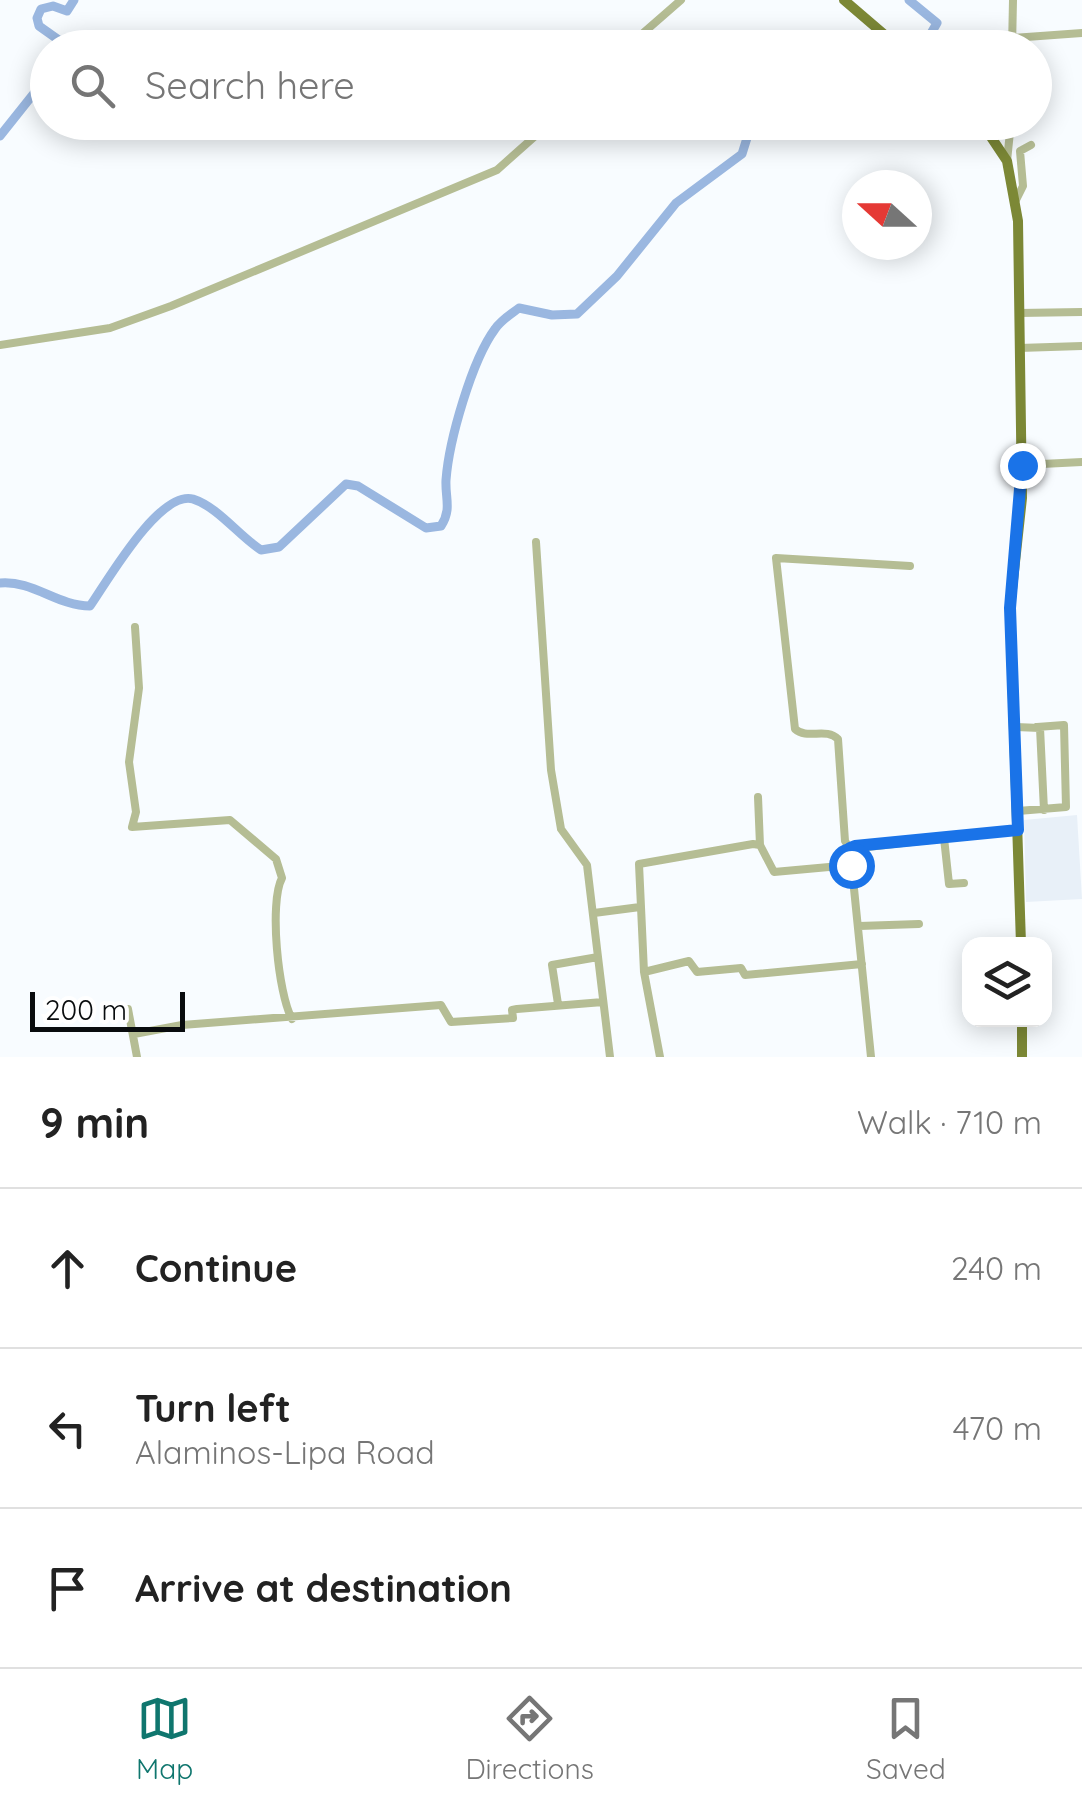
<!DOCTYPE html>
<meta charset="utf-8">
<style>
:root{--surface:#fff;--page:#f2f2f2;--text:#222;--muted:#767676;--line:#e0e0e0;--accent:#0f766e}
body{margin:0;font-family:Quicksand,sans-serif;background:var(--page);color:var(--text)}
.controls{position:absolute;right:30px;bottom:30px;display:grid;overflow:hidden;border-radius:20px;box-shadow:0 5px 25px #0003}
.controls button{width:90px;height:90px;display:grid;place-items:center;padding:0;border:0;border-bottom:2px solid var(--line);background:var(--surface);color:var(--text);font:50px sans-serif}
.compass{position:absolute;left:842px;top:170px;width:90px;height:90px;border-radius:50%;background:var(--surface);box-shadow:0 5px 25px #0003;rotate:291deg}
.scale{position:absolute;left:30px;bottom:25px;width:155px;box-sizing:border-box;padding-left:10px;border:5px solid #090c0e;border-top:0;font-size:28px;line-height:35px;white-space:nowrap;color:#090c0e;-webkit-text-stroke:8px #fff;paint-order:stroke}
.stop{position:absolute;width:30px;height:30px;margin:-22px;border:8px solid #1a73e8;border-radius:50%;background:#fff}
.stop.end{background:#1a73e8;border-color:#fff;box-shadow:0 2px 10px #0008}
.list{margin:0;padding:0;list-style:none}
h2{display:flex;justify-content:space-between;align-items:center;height:130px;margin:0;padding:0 40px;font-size:42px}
h2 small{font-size:32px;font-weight:400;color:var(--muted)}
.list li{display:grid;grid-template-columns:65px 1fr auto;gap:30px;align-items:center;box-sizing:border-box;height:160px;padding:0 40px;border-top:2px solid var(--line)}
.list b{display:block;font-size:38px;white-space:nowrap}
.list p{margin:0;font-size:32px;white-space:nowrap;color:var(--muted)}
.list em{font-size:32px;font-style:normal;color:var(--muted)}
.icon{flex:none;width:55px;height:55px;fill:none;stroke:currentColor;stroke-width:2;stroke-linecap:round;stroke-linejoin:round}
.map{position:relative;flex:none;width:1082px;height:1057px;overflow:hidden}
.search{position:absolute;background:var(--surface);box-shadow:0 5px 25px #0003;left:30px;right:30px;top:30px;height:110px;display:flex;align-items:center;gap:25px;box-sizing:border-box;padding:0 35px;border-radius:55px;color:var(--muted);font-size:38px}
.sheet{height:610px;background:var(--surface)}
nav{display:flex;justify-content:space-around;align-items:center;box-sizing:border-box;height:140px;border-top:2px solid var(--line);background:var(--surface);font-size:28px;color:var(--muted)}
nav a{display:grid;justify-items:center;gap:5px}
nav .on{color:var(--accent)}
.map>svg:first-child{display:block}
.built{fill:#e8f0f8}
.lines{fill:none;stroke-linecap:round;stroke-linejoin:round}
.river{stroke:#9ab7e0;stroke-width:9}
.minor{stroke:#b5bd94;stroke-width:8}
.major{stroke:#7c8836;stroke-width:10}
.route{stroke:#1a73e8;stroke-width:12}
</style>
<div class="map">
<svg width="1082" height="1057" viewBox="0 0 1082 1057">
<rect width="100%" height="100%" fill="#f8fcff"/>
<path class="built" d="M1077 815 1082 899 1026 902 1024 820Z"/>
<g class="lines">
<path class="river" d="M70 48 39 26 37 18 41 9 53 6 67 11 74 0
M908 48 926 42 937 23 909 0
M0 136 35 92 48 90
M0 583C33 580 57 606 90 606 107 582 159 490 193 499 218 507 239 536 261 550L279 547 346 484 358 486 426 528 441 526C452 509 445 498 446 480 449 440 472 360 495 329 501 320 511 314 519 308L552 315 577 314 617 276 676 203 742 154 752 122"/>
<path class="minor" d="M1012 38 1082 33
M626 48 681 0
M1012 48 1013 0
M1007 161 1011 122
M1016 200 1023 186 1020 151 1031 145
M1019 313 1082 312
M0 345 110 328 171 306 497 170 551 122
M1019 348 1082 346
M1022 465 1082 462
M536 542 551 770 561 829 587 865 610 1057
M135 627 139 688 129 762 136 812 132 827 230 820 276 859 282 878C269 902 278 994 292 1019
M1015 727 1040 728 1044 810
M758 797 760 845
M1018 811 1066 807 1064 725 1037 727
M944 838 949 884 964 883
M850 849 845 841 838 739C826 727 807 740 795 729L776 558 910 566
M594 913 640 907
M859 926 919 924
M644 972 689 961 697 972 741 968 745 975 862 964
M558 1004 552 965 598 957
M128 1009 137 1057
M134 1034 182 1025 441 1005 451 1022 513 1018 512 1010 517 1009 603 1002
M660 1057 644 972 639 864 753 844 760 845 774 872 851 865
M871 1057 850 849 1018 830"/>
<path class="major" d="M844 0 900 48
M981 122 1007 161 1018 221 1022 498 1010 608 1021 944
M1022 1019V1057"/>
</g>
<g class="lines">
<path class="route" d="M851 865 850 848 855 846 1018 830 1010 608 1022 465"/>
</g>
</svg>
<div class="controls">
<button><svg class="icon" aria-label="layers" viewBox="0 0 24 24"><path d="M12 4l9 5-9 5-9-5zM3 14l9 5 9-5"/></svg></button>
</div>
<svg class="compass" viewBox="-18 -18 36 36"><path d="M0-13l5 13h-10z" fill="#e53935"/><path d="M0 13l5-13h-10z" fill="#767676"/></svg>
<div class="scale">200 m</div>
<div class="stop" style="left:851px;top:865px"></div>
<div class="stop end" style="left:1022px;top:465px"></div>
<div class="search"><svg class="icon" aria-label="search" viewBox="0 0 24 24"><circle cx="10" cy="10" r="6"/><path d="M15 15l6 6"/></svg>Search here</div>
</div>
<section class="sheet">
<h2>9 min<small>Walk · 710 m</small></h2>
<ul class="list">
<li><svg class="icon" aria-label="ahead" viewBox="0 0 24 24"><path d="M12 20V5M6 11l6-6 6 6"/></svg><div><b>Continue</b></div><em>240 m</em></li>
<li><svg class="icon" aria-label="left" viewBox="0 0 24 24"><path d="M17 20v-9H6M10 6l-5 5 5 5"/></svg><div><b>Turn left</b><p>Alaminos-Lipa Road</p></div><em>470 m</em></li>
<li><svg class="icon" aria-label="arrive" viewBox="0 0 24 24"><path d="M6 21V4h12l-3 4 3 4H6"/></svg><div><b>Arrive at destination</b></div></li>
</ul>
</section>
<nav>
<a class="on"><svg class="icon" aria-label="map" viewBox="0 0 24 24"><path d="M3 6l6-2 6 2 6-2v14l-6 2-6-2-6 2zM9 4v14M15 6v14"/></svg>Map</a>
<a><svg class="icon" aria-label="directions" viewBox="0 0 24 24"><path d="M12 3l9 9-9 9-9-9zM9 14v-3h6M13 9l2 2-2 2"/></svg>Directions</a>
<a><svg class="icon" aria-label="saved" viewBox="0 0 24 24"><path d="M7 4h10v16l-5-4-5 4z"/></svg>Saved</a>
</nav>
